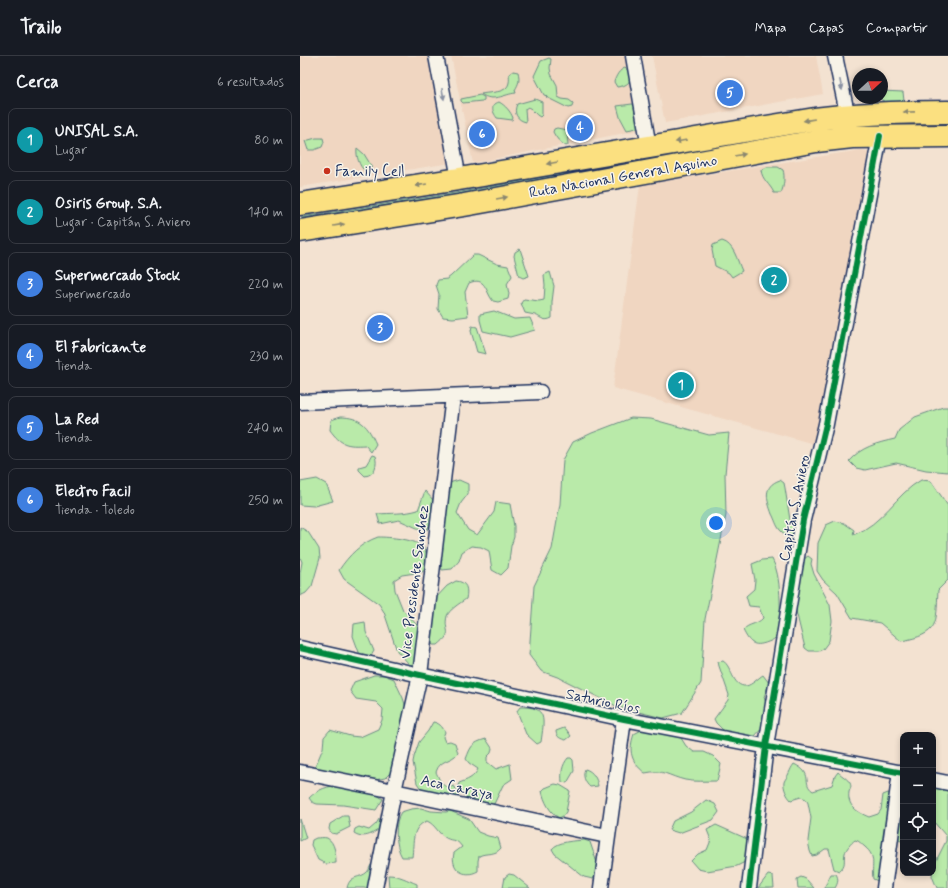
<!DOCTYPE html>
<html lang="es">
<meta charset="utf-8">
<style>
:root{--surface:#171b24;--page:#242831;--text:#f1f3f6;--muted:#9ea1a6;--line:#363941;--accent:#c8321e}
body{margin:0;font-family:Mynerve,sans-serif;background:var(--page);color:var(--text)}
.controls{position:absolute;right:12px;bottom:12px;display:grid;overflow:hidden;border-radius:8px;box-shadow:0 2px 6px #0003}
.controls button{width:36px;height:36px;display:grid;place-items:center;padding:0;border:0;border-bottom:1px solid var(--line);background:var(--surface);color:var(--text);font:20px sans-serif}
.compass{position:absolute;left:552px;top:12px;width:36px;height:36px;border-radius:50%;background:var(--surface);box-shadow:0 2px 6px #0003;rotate:69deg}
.you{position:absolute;left:416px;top:467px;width:14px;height:14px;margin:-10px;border:3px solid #fff;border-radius:50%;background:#1a73e8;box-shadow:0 0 0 6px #1a73e833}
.badge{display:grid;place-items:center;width:26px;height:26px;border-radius:50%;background:var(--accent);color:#fff;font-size:13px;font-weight:700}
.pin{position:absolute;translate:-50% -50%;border:2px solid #fff;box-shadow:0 1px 4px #0006}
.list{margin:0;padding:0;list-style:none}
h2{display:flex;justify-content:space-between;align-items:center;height:52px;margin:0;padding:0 16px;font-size:17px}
h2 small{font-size:13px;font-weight:400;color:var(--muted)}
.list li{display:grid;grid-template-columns:26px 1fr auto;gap:12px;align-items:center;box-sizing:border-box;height:64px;margin:0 8px 8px;padding:0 8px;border:1px solid var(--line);border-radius:8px}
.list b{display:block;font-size:15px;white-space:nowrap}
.list p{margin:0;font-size:13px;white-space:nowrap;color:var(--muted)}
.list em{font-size:13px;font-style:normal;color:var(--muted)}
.icon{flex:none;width:22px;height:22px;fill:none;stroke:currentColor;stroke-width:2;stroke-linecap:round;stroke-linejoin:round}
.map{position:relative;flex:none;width:648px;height:832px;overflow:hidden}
header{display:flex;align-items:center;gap:24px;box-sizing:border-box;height:56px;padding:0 20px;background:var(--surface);border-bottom:1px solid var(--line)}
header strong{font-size:19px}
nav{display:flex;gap:22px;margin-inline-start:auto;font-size:14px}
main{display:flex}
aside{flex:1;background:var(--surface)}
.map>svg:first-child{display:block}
.built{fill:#f0d6c1}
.green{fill:#b9eaa9;stroke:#6a8c84}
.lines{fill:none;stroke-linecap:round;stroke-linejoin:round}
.street-casing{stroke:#1b2f5e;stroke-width:17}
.highway-casing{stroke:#1b2f5e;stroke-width:25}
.street{stroke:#f7f3e8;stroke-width:14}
.highway{stroke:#fbe080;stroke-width:22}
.cycleway-casing{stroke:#f7f3e8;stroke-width:8}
.cycleway{stroke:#00873e;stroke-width:6}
.oneway{fill:#8991a3}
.oneway2{fill:#8b886f}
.poi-dot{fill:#c8321e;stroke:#f7f3e8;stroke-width:1.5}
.labels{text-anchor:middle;stroke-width:3;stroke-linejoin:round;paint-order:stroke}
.poi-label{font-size:15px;fill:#1b2f5e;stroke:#f7f3e8;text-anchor:start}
.street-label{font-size:15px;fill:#1b2f5e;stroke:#f7f3e8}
</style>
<header>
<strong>Trailo</strong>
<nav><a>Mapa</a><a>Capas</a><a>Compartir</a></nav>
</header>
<main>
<aside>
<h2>Cerca<small>6 resultados</small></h2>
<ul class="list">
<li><span class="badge" style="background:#0f9aa8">1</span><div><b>UNISAL S.A.</b><p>Lugar</p></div><em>80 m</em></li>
<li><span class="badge" style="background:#0f9aa8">2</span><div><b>Osiris Group. S.A.</b><p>Lugar · Capitán S. Aviero</p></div><em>140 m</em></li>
<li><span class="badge" style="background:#3f7fe0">3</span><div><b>Supermercado Stock</b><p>Supermercado</p></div><em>220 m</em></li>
<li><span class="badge" style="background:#3f7fe0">4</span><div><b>El Fabricante</b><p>Tienda</p></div><em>230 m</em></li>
<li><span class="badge" style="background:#3f7fe0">5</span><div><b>La Red</b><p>Tienda</p></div><em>240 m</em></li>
<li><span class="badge" style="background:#3f7fe0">6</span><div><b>Electro Facil</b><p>Tienda · Toledo</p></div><em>250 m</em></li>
</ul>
</aside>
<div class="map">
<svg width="648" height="832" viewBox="0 0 648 832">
<rect width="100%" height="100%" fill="#f3e2d1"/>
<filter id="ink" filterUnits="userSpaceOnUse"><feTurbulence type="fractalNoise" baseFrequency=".025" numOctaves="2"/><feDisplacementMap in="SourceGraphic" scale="8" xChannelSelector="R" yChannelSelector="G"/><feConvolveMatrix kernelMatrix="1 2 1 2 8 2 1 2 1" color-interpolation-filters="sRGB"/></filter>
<g filter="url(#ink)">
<path class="built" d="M0 0H128L151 107 0 131Z
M151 0H325L340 74 173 107Z
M352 0H516L523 38 365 67Z
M561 94 566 95 570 98 530 339 514 388 313 332 340 129Z"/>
<path class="green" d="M249 2 251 3 250 12 251 18 257 29 258 41 262 43 269 44 273 47 272 51 268 52 246 41 247 40 244 39 234 20 241 5Z
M325 12 329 15C333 26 327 30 317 31L314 26C316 20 319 14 325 12Z
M213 15 218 16C220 24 219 27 215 34L216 37C204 38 193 47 181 38 197 35 212 38 209 18Z
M582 35 603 36 604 45C596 51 587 48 579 42H582Z
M180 39 184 41V44L182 45 163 47 161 45V43Z
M235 43 242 46V59L240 61C235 59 233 53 228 51L225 53 226 66C217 64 213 57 217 48Z
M199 46C205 49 211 56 213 62L212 64 197 62C192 55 190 49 199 46Z
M332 48 343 50 350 63 337 72 327 74 320 61 317 50Z
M648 65V68L585 69 584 67Z
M535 70 537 71 536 73 448 86 162 138 2 162 1 161 161 136 352 101Z
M257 72 267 74 268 89 266 90C260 87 256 82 253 76L254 73Z
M16 82H23L24 86 22 91 14 94H8L5 85Z
M57 92 64 98 72 111 65 115C59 110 56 100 57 92Z
M467 111H478L483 114C485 120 484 131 481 137H474C470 128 462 124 461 114Z
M422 185C434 188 437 204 442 215L432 221 429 217 415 210 412 194 413 189Z
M220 193 229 220 223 222 219 220 214 200 215 196Z
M173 199H178L197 208 208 210 212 220 207 228 209 238 208 243 198 246 193 245C185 235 186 220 169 227L165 236 168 260 153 262 143 261 138 253 139 238 136 229 138 224 147 223 151 220Z
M250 216 254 230 252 246V262C244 266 242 262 235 259 232 258 228 258 225 257L221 247 224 243 239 245 244 244 245 229 244 219Z
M194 255 214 263 230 262 235 274 210 281 183 275 180 264V258Z
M172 270 177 271 186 298 177 296 171 275Z
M643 351H648V416L626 414 596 407 565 414 556 412 549 405C561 391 577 387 595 383L599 374 615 361Z
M40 361C61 361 68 370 76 388L71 396 65 389C47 390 41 389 30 374L31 364Z
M331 362 351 363 409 379 429 377 425 418 426 459 405 563 401 627 382 657 363 662 318 651 260 622 241 615 229 599 234 530 252 493 260 448 263 404 273 386 292 377Z
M72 399 75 400C78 408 75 419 65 420L59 414V411L66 409Z
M17 423 26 428 33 445 14 450 0 449V426Z
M159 424 168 428V438L161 447 157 457 168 474 177 479 194 456 196 446 210 448 214 470V481L211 490 208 512 201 519 192 514 189 495 181 491 171 490 162 496 159 505 152 513 142 514 140 505 149 427Z
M480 424 484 427 485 432 490 464 493 468 498 471 496 485C490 482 485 479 481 475 476 470 475 463 472 458 467 444 462 430 480 424Z
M621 424 631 425 648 450V524L638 534C636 568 640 578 601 585L580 567 552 562 537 537 523 524 517 515 518 487 526 469 535 465 544 467 554 474 553 479C583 468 596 438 621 424Z
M125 435 134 445 131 465 127 474 117 472 99 464 80 468 77 458C91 457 105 458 118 454Z
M0 471 8 476 19 493 20 502 12 530 6 537 0 540V517L2 506 0 501Z
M78 481C89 481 117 483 124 492 127 497 128 505 130 510L122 516 102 519 94 524 95 534 103 554 117 569 125 585 127 605 110 609 97 595 84 556 79 548 44 523 39 514C49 499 61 487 78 481Z
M508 500 512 503 511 508 514 518 530 549 532 565 529 585 523 593 519 595H509L505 592 496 555 500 506Z
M472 503C482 520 480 556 480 576 477 581 474 584 468 586 453 592 449 586 443 574 449 567 457 569 463 562L459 551 449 550 446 540 454 533 455 524 452 508 462 504Z
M156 525C167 526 168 533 166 543 160 547 149 554 147 560 143 576 155 575 138 589H133L130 585 133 545 147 530Z
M65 566 66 576 74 595 69 603 60 599 53 580 54 568Z
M423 605C432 610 432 631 446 630 452 629 458 622 463 619L469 627 464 641 469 657 467 667 453 682 448 683 423 674 416 667 414 663 428 644 429 639 419 610 418 606Z
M74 619H84L94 623 103 642 106 652 92 715 85 722 75 724 17 720 15 711 23 692 24 681 30 674 50 680 60 681 78 673 82 664 83 653 76 646 56 643 50 635 54 626Z
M220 651C248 650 244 664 241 686L237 688 226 678 217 655Z
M133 666C139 667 142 670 145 676L143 681 145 686 150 685 155 687 158 697C151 706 140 703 136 716 140 725 143 734 154 730L159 738 157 742 126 740 117 727 113 706 114 701 119 686 128 675Z
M351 669 372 674 381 682 386 690 394 696H404L413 700 421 708 417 725C407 725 394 726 385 724 368 720 364 713 345 717 331 706 328 695 334 678Z
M264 672 266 673 271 680 266 684C261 683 256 681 256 675Z
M186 683 192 692 191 697 187 701V706L196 713 210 708 212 723 203 729 194 748 189 749 168 744 158 732 159 727C167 724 174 722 178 713L169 707 166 703C171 690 172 687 186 683Z
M268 702H271L273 704 274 715 267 727 262 726C261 717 262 709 268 702Z
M494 708C515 718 501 727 513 735L532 729 535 720 538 716C542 720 548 723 550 727 552 731 550 733 549 736 547 750 557 756 569 761L578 758 581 754 583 739 588 737 592 738 602 751 603 750V785L593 784 578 825 573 823C571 809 577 801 565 791 561 788 560 785 555 784 551 787 546 793 545 797 543 806 547 808 539 815L534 813 529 793H525L517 799 512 800 510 795 508 785 511 762 508 747 506 743 501 741 491 744C487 740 483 732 484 726 485 723 488 720 489 717 491 713 491 712 494 708Z
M285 713C293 715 297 723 298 730L290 731C285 727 282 719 285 713Z
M636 725H648V832H637L632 820 633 811 646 785V780L633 765V740Z
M255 728 260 729 270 735 266 756 263 760 259 762C250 757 244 745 242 735L245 732Z
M40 729 71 735 83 743 76 754 43 749 17 748 12 746 9 742C18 733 28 730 40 729Z
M406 744 415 748 419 756 413 764 379 777 369 774 373 765 391 756Z
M121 752 131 755 146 756 150 755 169 763 178 776 188 780 198 782 201 792C195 800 187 796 179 800L178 805V815C164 823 150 813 154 797L162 791C156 782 153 786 146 782 138 778 136 769 127 765 111 771 114 786 112 801H102C95 790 94 766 101 756L111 753Z
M43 760H48L50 771 36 778 31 777 29 773 30 768Z
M0 763 6 782 0 785Z
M79 763H81L83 765V770C74 777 65 784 54 777L55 773 59 771 69 774 76 768Z
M416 769 454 786 445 806 437 810 407 815 398 813 391 805 398 798 407 794 411 784 407 774Z
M16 782C19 782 24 781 27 782 35 786 36 799 36 807L26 808 18 804 11 789 12 784Z
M284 784 290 786 299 813 293 823 284 821 255 798 252 793C258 785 275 785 284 784Z
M77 802 73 832H47C50 819 58 823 66 817 69 815 69 812 71 809 72 806 75 804 77 802Z
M209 818 214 819 230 832H203L205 821Z
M531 818H536C539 823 538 827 535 832H524Z
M88 819C99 819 107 824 117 828V832H89Z
M468 819 473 820 474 832H458Z
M501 821 506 823 514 832H498L497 823Z"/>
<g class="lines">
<defs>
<path id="street" d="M136 0 159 123
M333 0 349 91
M535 0 549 66
M0 346 240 336
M0 592 120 619 324 663 603 717
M0 716 94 735 307 780
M633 724 648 727
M75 832 94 735 120 619 153 340
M301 832 324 663
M449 832 466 690 503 464 526 368 580 80
M584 832 600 716"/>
<path id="highway" d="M0 148 159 123 515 63C559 57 603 56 648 56
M0 175 164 149 516 85 552 81 648 80"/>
</defs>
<use href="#street" class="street-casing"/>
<use href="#highway" class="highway-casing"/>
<use href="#street" class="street"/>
<use href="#highway" class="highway"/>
<defs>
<path id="cycleway" d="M0 592 120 619 324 663 603 717
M449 832 466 690 503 464 526 368 580 80"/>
</defs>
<use href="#cycleway" class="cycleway-casing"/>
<use href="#cycleway" class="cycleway"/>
</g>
<defs><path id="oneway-solid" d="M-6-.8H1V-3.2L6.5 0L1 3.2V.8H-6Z"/></defs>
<g class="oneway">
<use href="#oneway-solid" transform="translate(541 29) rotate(78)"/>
<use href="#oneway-solid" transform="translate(143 38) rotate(79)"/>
</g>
<g class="oneway2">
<use href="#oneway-solid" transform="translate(609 56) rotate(179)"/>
<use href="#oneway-solid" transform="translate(509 64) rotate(171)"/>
<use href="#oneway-solid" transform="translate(381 85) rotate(170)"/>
<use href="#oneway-solid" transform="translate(440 99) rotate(-10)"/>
<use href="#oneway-solid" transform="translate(252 107) rotate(170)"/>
<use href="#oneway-solid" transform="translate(121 129) rotate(171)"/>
<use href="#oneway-solid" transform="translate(202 142) rotate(-10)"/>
<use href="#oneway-solid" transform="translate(39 169) rotate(-9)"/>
</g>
</g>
<circle class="poi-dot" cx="27" cy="115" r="4"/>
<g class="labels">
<g class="poi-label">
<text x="35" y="120">Family Cell</text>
</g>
<g class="street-label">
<text transform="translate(323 120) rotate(-10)" y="5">Ruta Nacional General Aquino</text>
<text transform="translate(494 452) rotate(-79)" y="5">Capitán S. Aviero</text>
<text transform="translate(114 526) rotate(-83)" y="5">Vice Presidente Sanchez</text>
<text transform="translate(303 645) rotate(12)" y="5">Saturio Ríos</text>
<text transform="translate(157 731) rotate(12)" y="5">Aca Caraya</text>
</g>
</g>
</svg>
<div class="controls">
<button>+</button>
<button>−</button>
<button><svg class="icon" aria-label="locate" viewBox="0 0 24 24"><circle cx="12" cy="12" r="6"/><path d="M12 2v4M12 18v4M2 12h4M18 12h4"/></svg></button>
<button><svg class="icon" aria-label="layers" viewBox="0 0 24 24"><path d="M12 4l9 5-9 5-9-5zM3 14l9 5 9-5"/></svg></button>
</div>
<svg class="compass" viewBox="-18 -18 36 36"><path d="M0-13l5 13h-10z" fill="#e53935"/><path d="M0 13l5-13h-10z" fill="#9ea1a6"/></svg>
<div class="you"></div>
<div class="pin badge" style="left:381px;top:329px;background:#0f9aa8">1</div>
<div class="pin badge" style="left:474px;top:224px;background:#0f9aa8">2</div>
<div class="pin badge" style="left:80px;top:272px;background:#3f7fe0">3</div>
<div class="pin badge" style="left:280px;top:72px;background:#3f7fe0">4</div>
<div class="pin badge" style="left:430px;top:37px;background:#3f7fe0">5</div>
<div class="pin badge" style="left:182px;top:78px;background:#3f7fe0">6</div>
</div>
</main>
